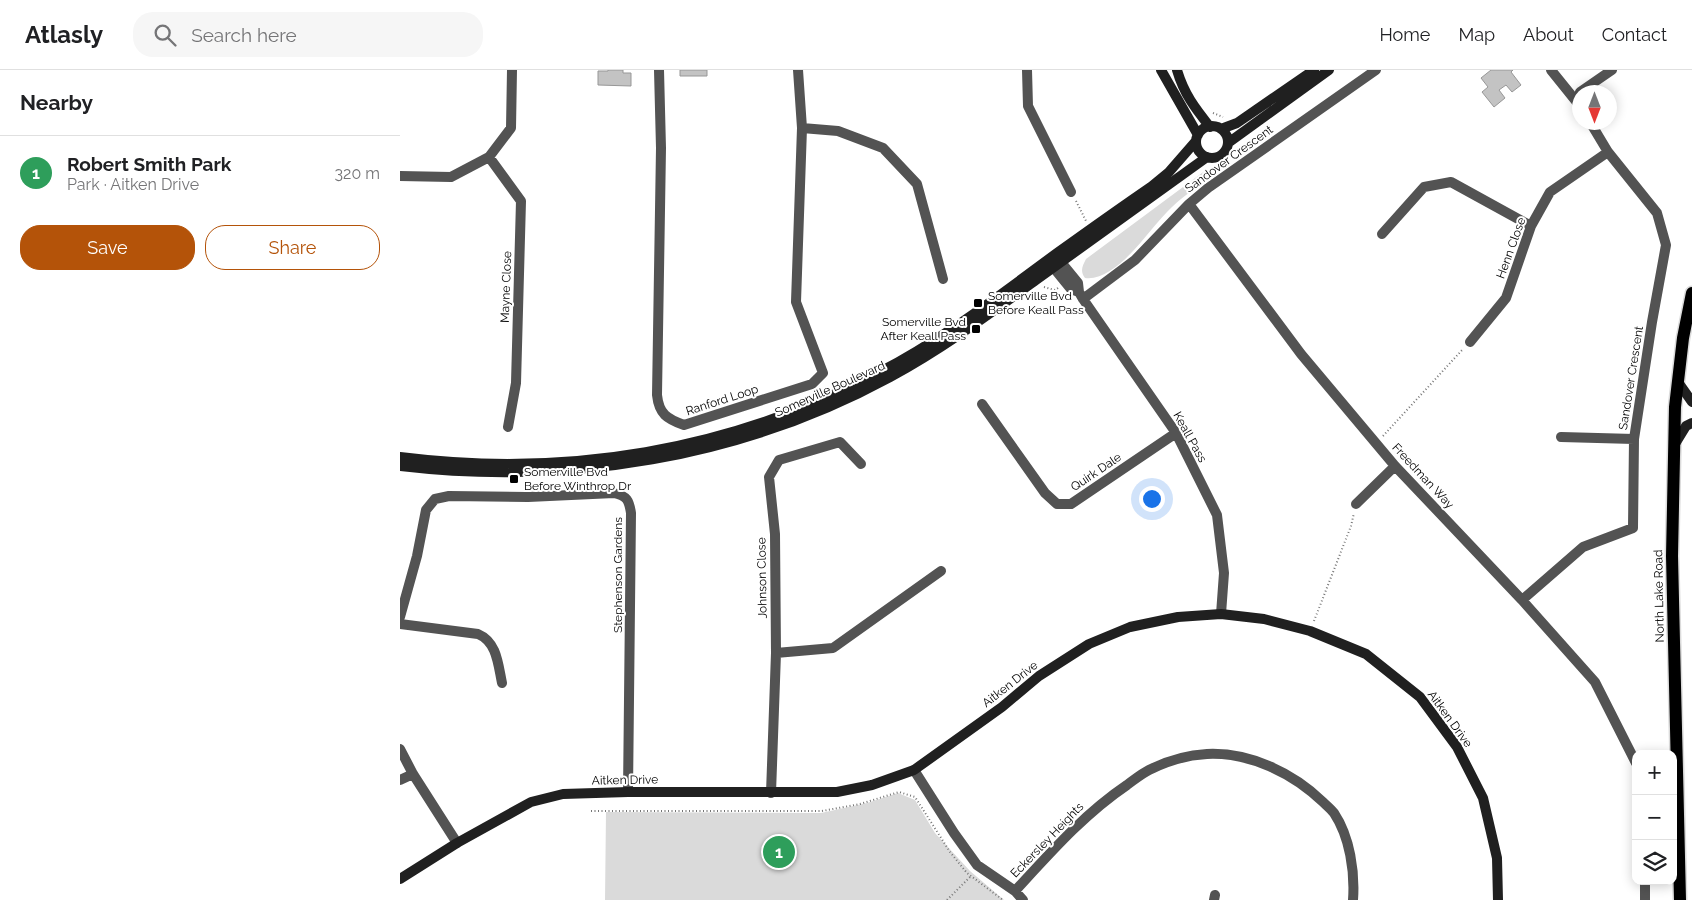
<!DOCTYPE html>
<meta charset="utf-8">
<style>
:root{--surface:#fff;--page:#f6f6f6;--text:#202124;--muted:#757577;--line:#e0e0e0;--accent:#b45309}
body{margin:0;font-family:Raleway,sans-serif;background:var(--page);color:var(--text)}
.controls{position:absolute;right:15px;bottom:15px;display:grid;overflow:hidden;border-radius:10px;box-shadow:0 2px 12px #0003}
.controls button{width:45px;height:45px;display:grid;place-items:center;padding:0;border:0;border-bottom:1px solid var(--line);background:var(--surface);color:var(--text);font:25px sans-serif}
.compass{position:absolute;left:1172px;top:15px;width:45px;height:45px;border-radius:50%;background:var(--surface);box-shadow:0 2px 12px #0003;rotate:180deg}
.you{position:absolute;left:751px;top:428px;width:18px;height:18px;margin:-12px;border:4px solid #fff;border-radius:50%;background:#1a73e8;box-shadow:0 0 0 8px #1a73e833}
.badge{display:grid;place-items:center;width:32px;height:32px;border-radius:50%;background:var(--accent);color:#fff;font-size:16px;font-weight:700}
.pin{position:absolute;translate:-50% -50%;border:2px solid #fff;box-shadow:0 1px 5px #0006}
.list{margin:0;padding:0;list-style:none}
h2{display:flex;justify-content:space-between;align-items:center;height:65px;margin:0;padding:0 20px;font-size:21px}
h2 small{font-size:16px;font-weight:400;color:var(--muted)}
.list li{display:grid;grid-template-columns:32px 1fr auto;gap:15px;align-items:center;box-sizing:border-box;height:75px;padding:0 20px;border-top:1px solid var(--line)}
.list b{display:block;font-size:19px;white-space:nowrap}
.list p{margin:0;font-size:16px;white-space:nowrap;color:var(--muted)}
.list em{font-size:16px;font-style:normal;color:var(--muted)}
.actions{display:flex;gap:10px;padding:15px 20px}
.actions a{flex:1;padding:11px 0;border:1px solid var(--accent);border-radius:20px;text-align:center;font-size:18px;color:var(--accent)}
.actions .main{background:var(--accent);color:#fff}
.icon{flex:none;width:28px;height:28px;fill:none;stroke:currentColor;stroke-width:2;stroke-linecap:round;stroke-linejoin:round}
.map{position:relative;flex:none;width:1292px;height:830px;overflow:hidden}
header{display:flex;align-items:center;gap:30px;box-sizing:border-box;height:70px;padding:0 25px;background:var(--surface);border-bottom:1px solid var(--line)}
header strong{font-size:24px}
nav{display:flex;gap:28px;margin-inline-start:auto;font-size:18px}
.search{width:350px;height:45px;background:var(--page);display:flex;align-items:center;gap:12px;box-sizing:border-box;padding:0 18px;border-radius:20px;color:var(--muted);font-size:19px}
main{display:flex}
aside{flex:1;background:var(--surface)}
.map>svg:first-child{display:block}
.green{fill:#dadada}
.building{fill:#c3c3c3;stroke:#979797}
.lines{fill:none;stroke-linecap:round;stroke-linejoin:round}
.primary-casing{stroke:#dbdbdb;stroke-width:15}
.path{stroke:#757575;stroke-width:2;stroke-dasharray:1 2.5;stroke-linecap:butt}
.street{stroke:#535353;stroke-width:10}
.secondary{stroke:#202020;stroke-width:10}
.primary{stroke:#000;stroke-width:12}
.poi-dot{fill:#000;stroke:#fff;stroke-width:2}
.labels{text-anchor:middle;stroke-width:4;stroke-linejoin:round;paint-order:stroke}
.street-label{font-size:12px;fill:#000;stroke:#fff}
.poi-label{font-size:12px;fill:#000;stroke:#fff;text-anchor:start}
</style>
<header>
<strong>Atlasly</strong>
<div class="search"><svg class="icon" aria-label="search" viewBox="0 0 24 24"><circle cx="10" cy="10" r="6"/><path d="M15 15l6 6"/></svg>Search here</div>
<nav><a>Home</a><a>Map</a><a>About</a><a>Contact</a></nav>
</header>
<main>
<aside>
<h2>Nearby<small></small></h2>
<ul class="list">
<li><span class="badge" style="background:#2e9e5b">1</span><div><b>Robert Smith Park</b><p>Park · Aitken Drive</p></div><em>320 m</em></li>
</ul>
<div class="actions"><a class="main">Save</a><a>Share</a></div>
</aside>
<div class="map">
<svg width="1292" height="830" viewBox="0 0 1292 830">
<rect width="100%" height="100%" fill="#fff"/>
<path class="green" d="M806 100 810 107C796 118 779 129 767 142 748 161 716 212 685 208 680 201 682 197 686 189Z
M498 723 515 730 535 763 570 801 604 830H205L206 742 421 743 467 733Z"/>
<path class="building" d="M208 0H223V3H231V16L198 15V1H208Z
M280 0H307V6H280Z
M1091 0H1113L1111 2 1121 15 1112 22 1106 15 1099 20 1105 28 1094 37 1082 22 1088 17 1081 8Z"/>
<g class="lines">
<defs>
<path id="primary" d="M1280 830 1272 486 1275 337 1283 268 1292 223"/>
</defs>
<use href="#primary" class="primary-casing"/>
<path class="path" d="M813 43 823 47
M676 131 686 151
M644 217 655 220 658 218
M983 366 1063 279
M914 551 951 456 954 443
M191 741H422L460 734 499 722 515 727 550 782 567 803 603 830
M547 830 571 806"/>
<path class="street" d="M259 0 261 78 257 325C259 344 267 349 284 355L412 314 423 303 396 232 402 58 398 0
M627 0 628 36 671 122
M1151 0 1180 36
M1180 22 1212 0
M402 58 438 61 483 78 517 114 543 209
M89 87 121 131 116 313 108 357
M0 106 51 107 89 87 111 58 112 0
M789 134 901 284 995 396 1122 530 1195 612 1236 693
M982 164 1024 117 1051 112 1131 156
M656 186 678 213 679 222 683 229 776 363 817 445 824 503 821 544
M649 192 671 219 679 222
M683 229 735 190 789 134 808 118 976 0
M1070 272 1106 228 1131 156 1150 122 1208 82
M582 334 645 423 657 434H671L776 363
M1161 367 1234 369
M956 434 995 396
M1122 530 1183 477 1233 458 1234 369 1252 252 1266 175 1257 143 1208 82 1190 52
M0 547 17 486 26 440 35 429 49 426 128 427 214 423C227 426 229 430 231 443L228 722
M0 554 78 564C97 572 98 594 102 613
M376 583 433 578 541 501
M0 679 13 704 57 773
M514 700 554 763 577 795 615 821 623 830
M0 710 13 704
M371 723 376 583 375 464 369 407 379 390 440 372 461 394
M1245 811V830
M615 821C650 783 684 744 727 715 734 710 741 704 749 700 767 691 787 685 807 684 850 682 893 703 923 732 926 735 931 739 934 743 950 767 955 802 953 830
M814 830 815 825"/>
<path class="secondary" d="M761 0 798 65
M777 0C784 24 795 38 810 57
M796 72a16 16 0 1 1 32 0a16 16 0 1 1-32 0Z
M821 59 837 53 914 0
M828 73 929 0
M1278 312 1292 332
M1275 374 1286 356 1292 353
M0 387C167 408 329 381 478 303 542 270 600 225 657 183 689 160 720 138 752 116L769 102 796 71
M0 396C168 416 341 388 490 307 542 279 589 244 636 210 693 169 750 128 807 87
M0 809 57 773 131 732 163 724 228 722H437L472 715 514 700 602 637 639 606 689 574 730 557 778 547 821 544 864 549 910 561 966 584 1020 627 1057 677 1083 728 1097 788 1098 830"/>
<use href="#primary" class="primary"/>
</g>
<g class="poi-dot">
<rect x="573" y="228" width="10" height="10" rx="2.5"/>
<rect x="571" y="254" width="10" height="10" rx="2.5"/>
<rect x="109" y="404" width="10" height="10" rx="2.5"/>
</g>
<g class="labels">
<g class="street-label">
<text transform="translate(829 89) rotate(-36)" y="4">Sandover Crescent</text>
<text transform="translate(1111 178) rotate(-70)" y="4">Henn Close</text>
<text transform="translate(106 217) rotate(-88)" y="4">Mayne Close</text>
<text transform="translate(1231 308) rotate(-81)" y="4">Sandover Crescent</text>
<text transform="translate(430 319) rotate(-24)" y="4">Somerville Boulevard</text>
<text transform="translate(322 330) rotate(-18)" y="4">Ranford Loop</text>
<text transform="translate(790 367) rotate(61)" y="4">Keall Pass</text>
<text transform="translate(696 402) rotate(-34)" y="4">Quirk Dale</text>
<text transform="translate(1023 406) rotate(47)" y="4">Freedman Way</text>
<text transform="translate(218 505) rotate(-90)" y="4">Stephenson Gardens</text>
<text transform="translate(362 508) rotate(-91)" y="4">Johnson Close</text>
<text transform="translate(1259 526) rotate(-91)" y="4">North Lake Road</text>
<text transform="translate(610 614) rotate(-38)" y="4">Aitken Drive</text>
<text transform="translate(1050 649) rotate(54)" y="4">Aitken Drive</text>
<text transform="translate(225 710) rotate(-1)" y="4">Aitken Drive</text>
<text transform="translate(647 770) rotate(-46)" y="4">Eckersley Heights</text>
</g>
<g class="poi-label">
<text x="588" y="230">Somerville Bvd<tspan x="588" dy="14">Before Keall Pass</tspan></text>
<text x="566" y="256" text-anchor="end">Somerville Bvd<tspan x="566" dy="14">After Keall Pass</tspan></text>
<text x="124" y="406">Somerville Bvd<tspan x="124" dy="14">Before Winthrop Dr</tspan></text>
</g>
</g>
</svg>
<div class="controls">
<button>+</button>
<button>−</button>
<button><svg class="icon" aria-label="layers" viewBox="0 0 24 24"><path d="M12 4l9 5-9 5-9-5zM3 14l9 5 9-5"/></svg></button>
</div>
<svg class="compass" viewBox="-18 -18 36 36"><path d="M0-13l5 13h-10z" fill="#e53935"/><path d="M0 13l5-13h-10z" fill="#757577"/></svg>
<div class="you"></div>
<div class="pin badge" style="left:379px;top:782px;background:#2e9e5b">1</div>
</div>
</main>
